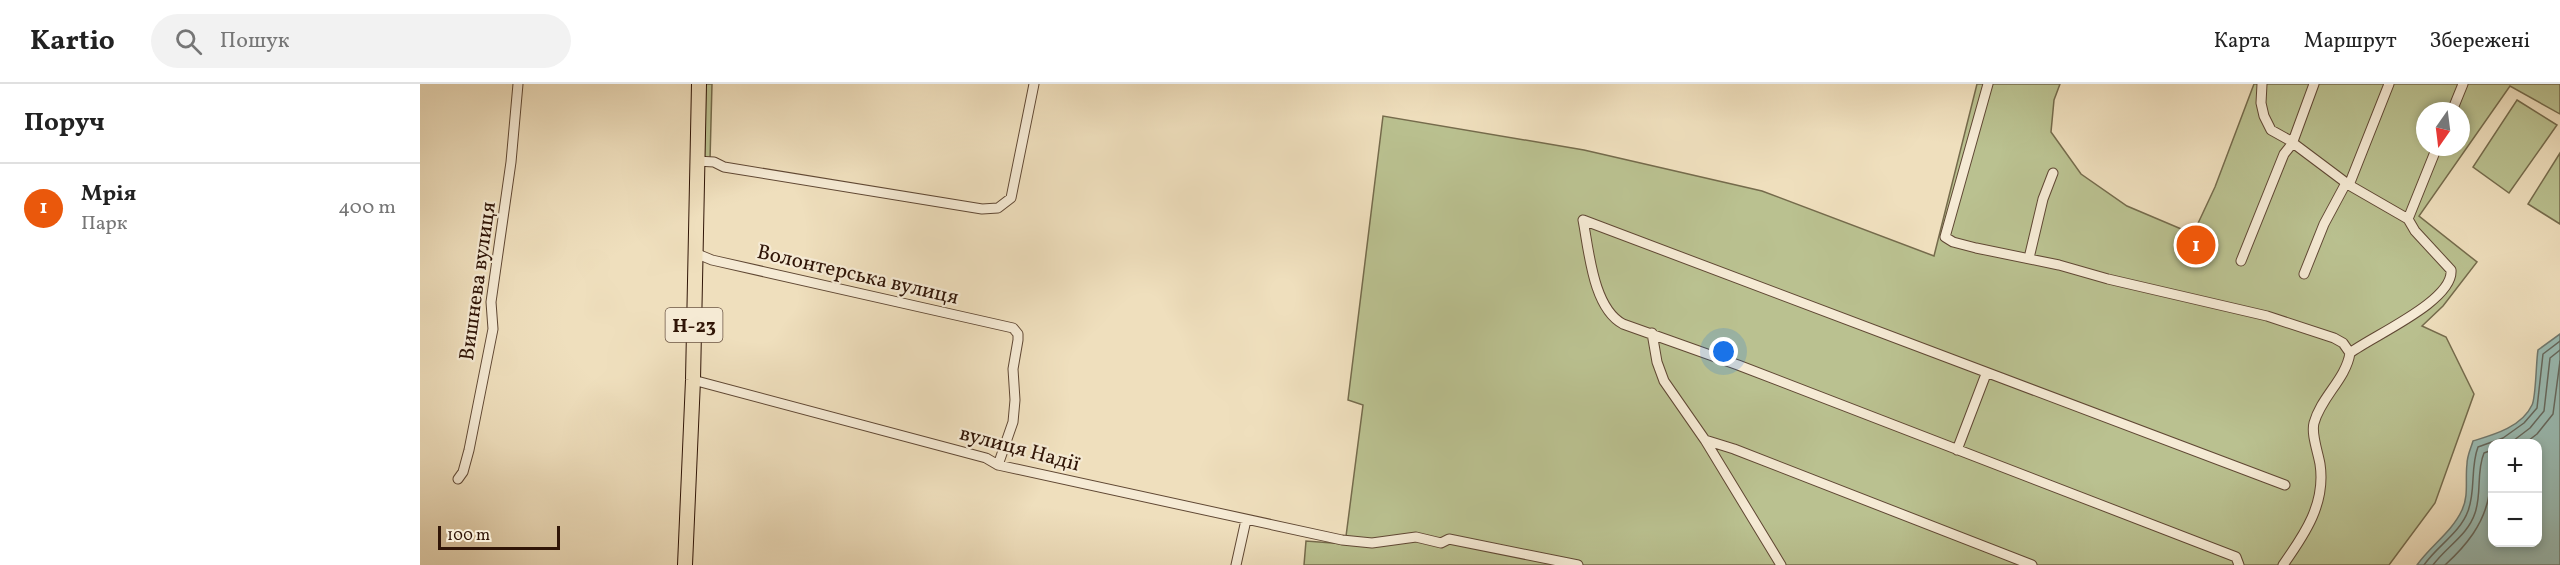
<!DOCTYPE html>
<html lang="uk">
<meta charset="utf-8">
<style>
:root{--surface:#fff;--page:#f2f2f2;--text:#222;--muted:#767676;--line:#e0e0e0;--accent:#ea580c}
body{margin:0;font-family:Vollkorn,serif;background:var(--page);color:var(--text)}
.controls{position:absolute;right:18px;bottom:18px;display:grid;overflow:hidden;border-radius:12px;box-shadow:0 3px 9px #0003}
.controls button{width:54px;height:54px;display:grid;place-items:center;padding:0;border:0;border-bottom:2px solid var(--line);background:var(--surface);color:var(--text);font:30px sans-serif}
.compass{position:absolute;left:1996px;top:18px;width:54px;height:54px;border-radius:50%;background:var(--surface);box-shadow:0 3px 9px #0003;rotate:194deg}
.scale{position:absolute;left:18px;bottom:15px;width:122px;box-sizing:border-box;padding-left:6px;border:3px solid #301507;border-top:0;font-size:16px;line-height:21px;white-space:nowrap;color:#301507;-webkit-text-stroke:4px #f5ead4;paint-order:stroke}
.you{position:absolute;left:1304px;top:268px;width:21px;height:21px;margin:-15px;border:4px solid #fff;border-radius:50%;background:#1a73e8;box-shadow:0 0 0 9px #1a73e833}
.badge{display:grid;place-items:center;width:39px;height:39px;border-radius:50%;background:var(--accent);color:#fff;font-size:20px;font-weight:700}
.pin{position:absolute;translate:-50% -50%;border:3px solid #fff;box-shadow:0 2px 6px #0006}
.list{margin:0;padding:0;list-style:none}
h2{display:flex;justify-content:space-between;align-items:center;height:78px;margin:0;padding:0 24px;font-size:26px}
h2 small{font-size:20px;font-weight:400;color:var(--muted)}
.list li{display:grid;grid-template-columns:39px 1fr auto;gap:18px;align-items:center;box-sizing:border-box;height:90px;padding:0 24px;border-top:2px solid var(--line)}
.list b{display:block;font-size:22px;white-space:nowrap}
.list p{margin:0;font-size:20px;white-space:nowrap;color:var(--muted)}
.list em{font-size:20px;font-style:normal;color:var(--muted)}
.icon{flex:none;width:33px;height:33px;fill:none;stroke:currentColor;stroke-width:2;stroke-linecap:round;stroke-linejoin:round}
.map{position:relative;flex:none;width:2140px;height:481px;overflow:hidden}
header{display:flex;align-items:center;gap:36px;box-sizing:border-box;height:84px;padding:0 30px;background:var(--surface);border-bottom:2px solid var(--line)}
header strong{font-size:28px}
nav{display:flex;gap:33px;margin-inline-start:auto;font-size:21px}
.search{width:420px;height:54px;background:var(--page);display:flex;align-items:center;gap:15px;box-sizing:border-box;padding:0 21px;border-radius:33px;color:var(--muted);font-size:22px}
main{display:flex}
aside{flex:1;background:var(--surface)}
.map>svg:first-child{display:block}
.green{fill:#bac190;stroke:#756b4c;stroke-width:1.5;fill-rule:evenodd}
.water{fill:#9abcb4;stroke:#70796f;stroke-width:1.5;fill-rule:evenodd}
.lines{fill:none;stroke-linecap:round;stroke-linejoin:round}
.shore{stroke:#65685e;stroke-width:1.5}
.minor-casing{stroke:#604834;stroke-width:11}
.primary-casing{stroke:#301507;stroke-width:16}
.minor{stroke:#f5ead4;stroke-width:9}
.primary{stroke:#efdfbd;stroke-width:14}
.labels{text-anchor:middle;stroke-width:4.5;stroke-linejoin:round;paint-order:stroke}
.shield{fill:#f5ead4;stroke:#6b5544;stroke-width:1.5}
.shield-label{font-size:20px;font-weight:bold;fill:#301507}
.street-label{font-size:21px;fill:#301507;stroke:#f5ead4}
</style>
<header>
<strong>Kartio</strong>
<div class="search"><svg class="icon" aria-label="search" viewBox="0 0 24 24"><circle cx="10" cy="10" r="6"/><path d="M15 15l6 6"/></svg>Пошук</div>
<nav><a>Карта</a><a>Маршрут</a><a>Збережені</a></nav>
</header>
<main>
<aside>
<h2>Поруч<small></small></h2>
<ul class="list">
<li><span class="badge">1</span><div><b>Мрія</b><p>Парк</p></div><em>400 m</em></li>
</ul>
</aside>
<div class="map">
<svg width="2140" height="481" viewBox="0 0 2140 481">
<rect width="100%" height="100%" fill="#efdfbd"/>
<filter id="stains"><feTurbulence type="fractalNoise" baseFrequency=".00333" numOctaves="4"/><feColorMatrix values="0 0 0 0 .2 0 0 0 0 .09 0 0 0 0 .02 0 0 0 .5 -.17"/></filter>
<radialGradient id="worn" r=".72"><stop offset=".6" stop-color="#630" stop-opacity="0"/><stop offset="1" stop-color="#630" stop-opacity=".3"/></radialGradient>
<path class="green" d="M281 0H292L290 76 280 75Z
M1557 0H1640L1634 16 1631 48 1661 90 1707 122 1773 150 1795 103 1834 0H2140V30L2090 2 1999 132 2057 178 2023 222 2002 242 2026 253 2054 310 2015 419 1969 481H884L886 457 925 460 943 321 928 316 963 32 1164 66 1342 107 1514 172ZM2005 27H2041V63H2005Z
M2097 16 2137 41 2089 109 2053 83Z
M2140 69V140L2108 120Z"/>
<path class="water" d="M2140 250V481H1997C2010 462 2032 448 2042 426 2049 412 2045 395 2047 380 2047 372 2051 364 2053 357 2073 351 2102 343 2112 321 2116 314 2116 277 2118 266ZM2072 360H2118V458H2072Z"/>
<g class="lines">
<path class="shore" d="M2089 360 2110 344 2124 327 2130 274 2140 266
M2104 360 2117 350 2133 330 2140 277
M2004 481C2017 462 2040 449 2048 427 2056 406 2050 384 2058 363L2083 354 2104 339 2117 324 2123 270 2140 257
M2013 481C2026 463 2048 451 2055 429 2062 409 2056 388 2064 369L2072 366
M2025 481C2046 462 2064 440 2069 411 2071 400 2066 385 2072 375"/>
<defs>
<path id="minor" d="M1568 0 1525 153 1533 158 1556 164 1639 181 1688 195 1847 232 1914 254 1923 259 1930 269
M1842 0 1841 19 1844 32 1851 46 1869 56 1929 101 1988 135 1995 147 2031 186C2034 217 1952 252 1930 269 1926 295 1901 313 1894 339 1891 350 1898 368 1900 380 1906 419 1885 450 1863 481
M2032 27 2043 0
M277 77 294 78 304 83 562 125 578 124 591 114 614 0
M1929 101 1969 0
M1988 135 2017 63
M1163 136C1169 167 1173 224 1203 240L1318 281 1816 473 1819 481
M1163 136 1865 401
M275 169 292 176 593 244 598 250V256L593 285 595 316 593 338 578 381
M1609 174 1623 115 1633 89
M1821 177 1864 70 1872 60 1894 0
M1884 190 1904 140 1926 99
M1232 249 1237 278 1244 297 1285 356 1314 365 1612 481
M273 296 566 374 578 381 922 456 952 459 996 453 1021 459 1029 455 1158 481
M1285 356 1361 481
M1537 366 1566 290
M38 395 43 388 49 366 73 245 71 218 91 78 98 0
M816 481 826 436"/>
<path id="primary" d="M265 481 273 296 279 0"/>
</defs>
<use href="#minor" class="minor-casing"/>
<use href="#primary" class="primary-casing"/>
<use href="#minor" class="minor"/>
<use href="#primary" class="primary"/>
</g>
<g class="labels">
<rect class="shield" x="245.5" y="224" width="57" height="34" rx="4.5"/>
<g class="shield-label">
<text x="274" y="248">Н-23</text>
</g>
<g class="street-label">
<text transform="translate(438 190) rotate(13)" y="7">Волонтерська вулиця</text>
<text transform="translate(57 197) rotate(-82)" y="7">Вишнева вулиця</text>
<text transform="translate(600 364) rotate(15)" y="7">вулиця Надії</text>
</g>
</g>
<rect width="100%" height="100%" filter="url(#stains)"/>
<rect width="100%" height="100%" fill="url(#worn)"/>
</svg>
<div class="controls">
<button>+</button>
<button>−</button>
</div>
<svg class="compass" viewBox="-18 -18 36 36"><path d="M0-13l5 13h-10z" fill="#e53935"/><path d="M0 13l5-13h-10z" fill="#767676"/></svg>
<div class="scale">100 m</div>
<div class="you"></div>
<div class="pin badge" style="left:1776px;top:161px">1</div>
</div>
</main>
